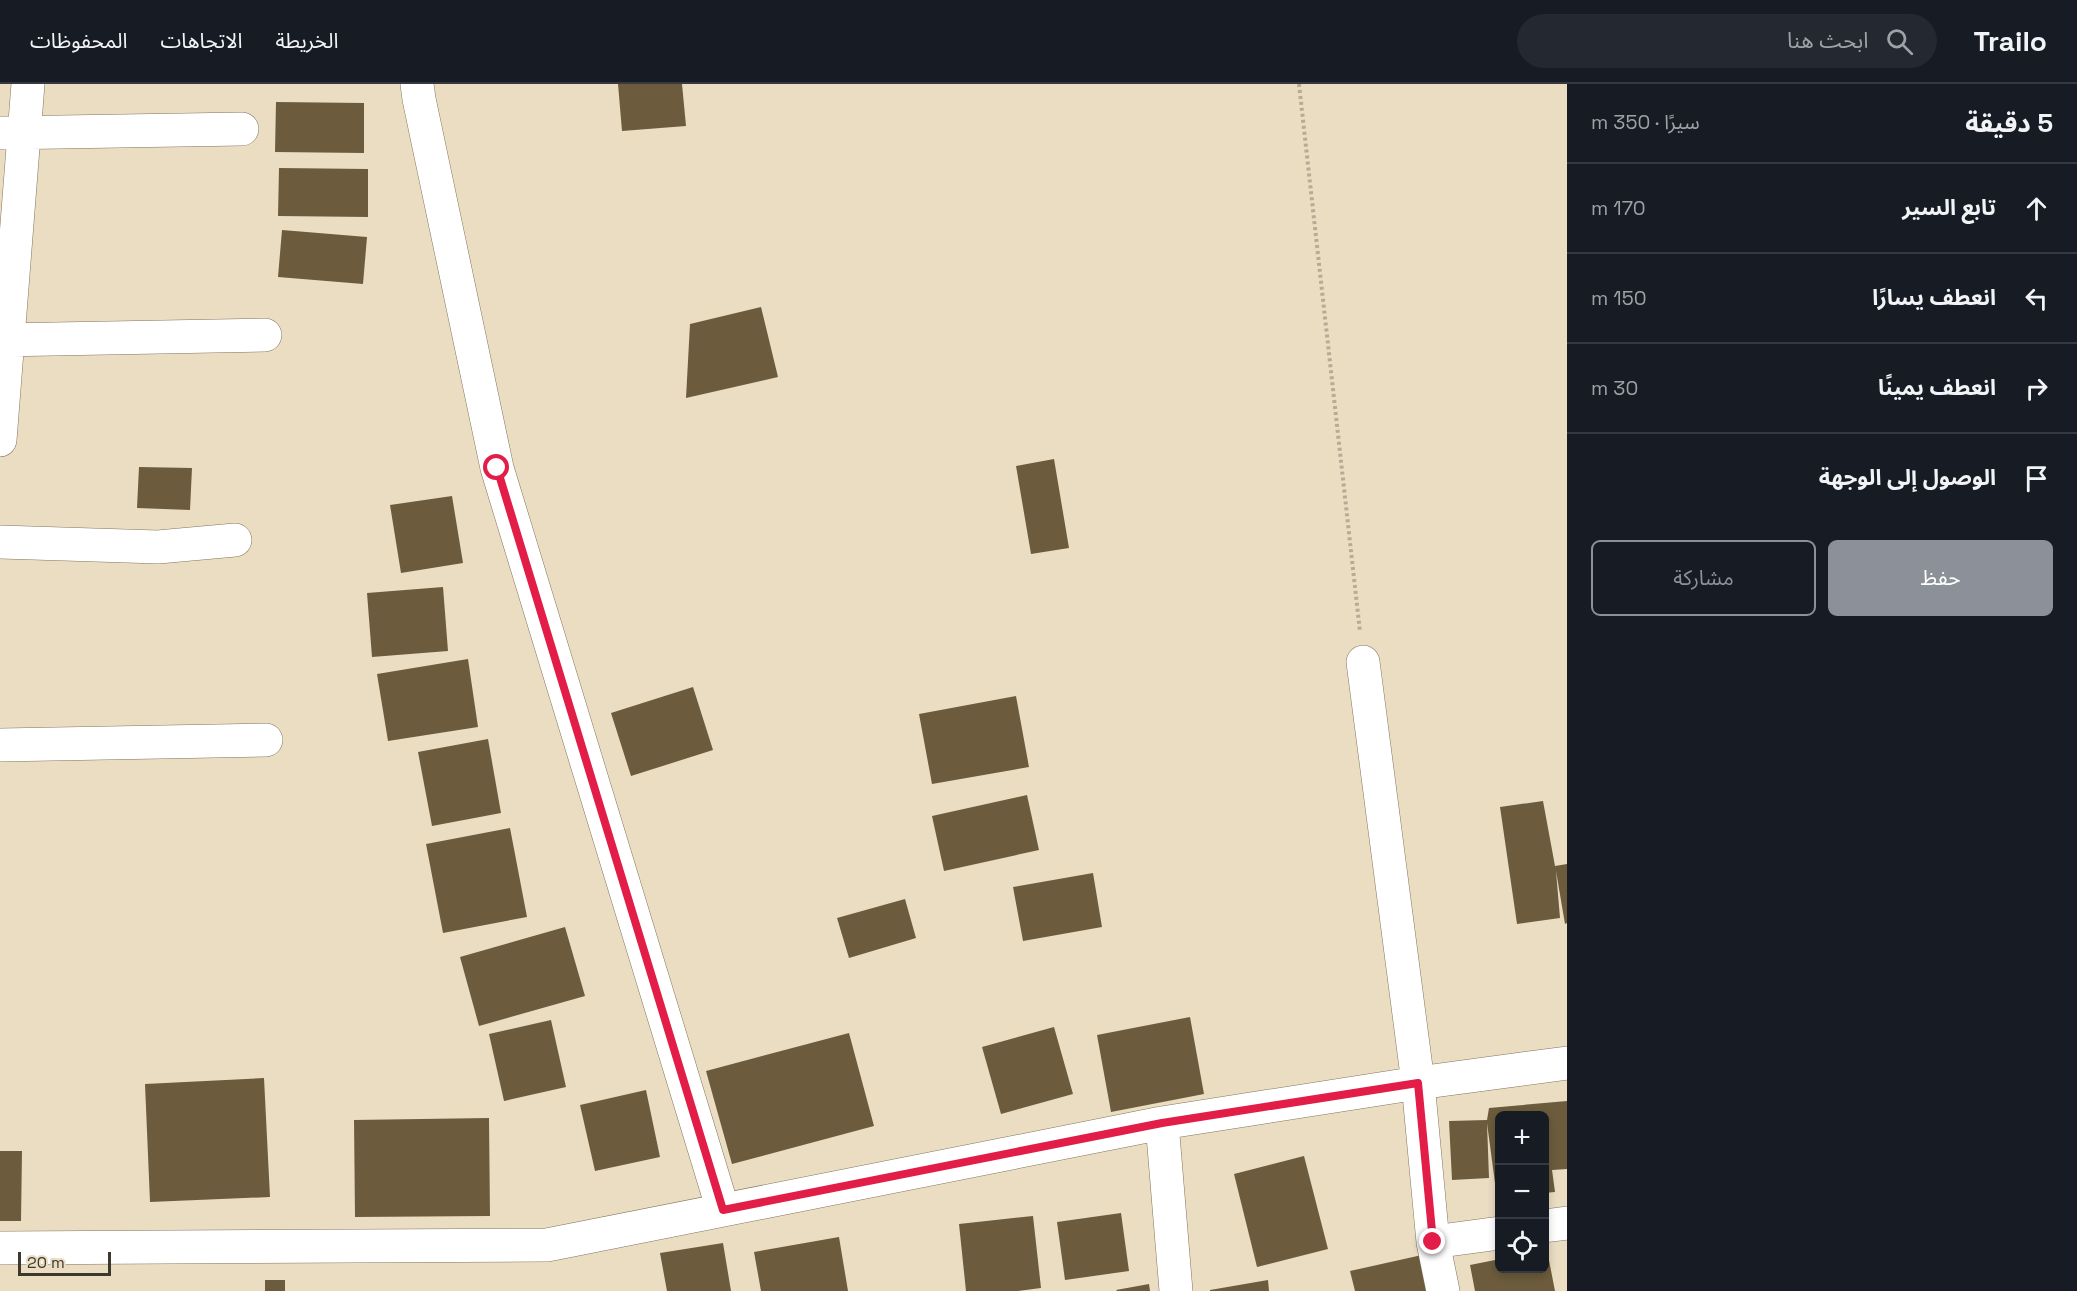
<!DOCTYPE html>
<html lang="ar">
<meta charset="utf-8">
<style>
:root{--surface:#171b24;--page:#242831;--text:#f1f3f6;--muted:#9ea1a6;--line:#363941;--accent:#8c9099}
body{margin:0;font-family:"Space Grotesk","Noto Sans Arabic",sans-serif;background:var(--page);color:var(--text);direction:rtl}
.controls{position:absolute;right:18px;bottom:18px;display:grid;overflow:hidden;border-radius:9px;box-shadow:0 3px 9px #0003}
.controls button{width:54px;height:54px;display:grid;place-items:center;padding:0;border:0;border-bottom:2px solid var(--line);background:var(--surface);color:var(--text);font:30px sans-serif}
.scale{position:absolute;left:18px;bottom:15px;width:93px;box-sizing:border-box;padding-left:6px;border:3px solid #3d382d;border-top:0;font-size:16px;line-height:21px;white-space:nowrap;color:#3d382d;-webkit-text-stroke:4px #ebddc2;paint-order:stroke}
.stop{position:absolute;width:18px;height:18px;margin:-14px;border:4px solid #e11d48;border-radius:50%;background:#fff}
.stop.end{background:#e11d48;border-color:#fff;box-shadow:0 2px 6px #0008}
.list{margin:0;padding:0;list-style:none}
h2{display:flex;justify-content:space-between;align-items:center;height:78px;margin:0;padding:0 24px;font-size:26px}
h2 small{font-size:20px;font-weight:400;color:var(--muted)}
.list li{display:grid;grid-template-columns:39px 1fr auto;gap:18px;align-items:center;box-sizing:border-box;height:90px;padding:0 24px;border-top:2px solid var(--line)}
.list b{display:block;font-size:22px;white-space:nowrap}
.list em{font-size:20px;font-style:normal;color:var(--muted)}
.actions{display:flex;gap:12px;padding:18px 24px}
.actions a{flex:1;padding:14px 0;border:2px solid var(--accent);border-radius:9px;text-align:center;font-size:21px;color:var(--accent)}
.actions .main{background:var(--accent);color:#fff}
.icon{flex:none;width:33px;height:33px;fill:none;stroke:currentColor;stroke-width:2;stroke-linecap:round;stroke-linejoin:round}
.map{position:relative;flex:none;width:1567px;height:1207px;overflow:hidden;direction:ltr}
header{display:flex;align-items:center;gap:36px;box-sizing:border-box;height:84px;padding:0 30px;background:var(--surface);border-bottom:2px solid var(--line)}
header strong{font-size:28px}
nav{display:flex;gap:33px;margin-inline-start:auto;font-size:21px}
.search{width:420px;height:54px;background:var(--page);display:flex;align-items:center;gap:15px;box-sizing:border-box;padding:0 21px;border-radius:33px;color:var(--muted);font-size:22px}
main{display:flex}
aside{flex:1;background:var(--surface)}
.map>svg:first-child{display:block}
.building{fill:#6c5c3d}
.lines{fill:none;stroke-linecap:round;stroke-linejoin:round}
.minor-casing{stroke:#82755d;stroke-width:34}
.path{stroke:#b6ab95;stroke-width:4;stroke-dasharray:3 3;stroke-linecap:butt}
.minor{stroke:#fff;stroke-width:33}
.route{stroke:#e11d48;stroke-width:8}
</style>
<header>
<strong>Trailo</strong>
<div class="search"><svg class="icon" aria-label="search" viewBox="0 0 24 24"><circle cx="10" cy="10" r="6"/><path d="M15 15l6 6"/></svg>ابحث هنا</div>
<nav><a>الخريطة</a><a>الاتجاهات</a><a>المحفوظات</a></nav>
</header>
<main>
<aside>
<h2>5 دقيقة<small>سيرًا · 350 m</small></h2>
<ul class="list">
<li><svg class="icon" aria-label="ahead" viewBox="0 0 24 24"><path d="M12 20V5M6 11l6-6 6 6"/></svg><div><b>تابع السير</b></div><em>170 m</em></li>
<li><svg class="icon" aria-label="left" viewBox="0 0 24 24"><path d="M17 20v-9H6M10 6l-5 5 5 5"/></svg><div><b>انعطف يسارًا</b></div><em>150 m</em></li>
<li><svg class="icon" aria-label="right" viewBox="0 0 24 24"><path d="M7 20v-9h11M14 6l5 5-5 5"/></svg><div><b>انعطف يمينًا</b></div><em>30 m</em></li>
<li><svg class="icon" aria-label="arrive" viewBox="0 0 24 24"><path d="M6 21V4h12l-3 4 3 4H6"/></svg><div><b>الوصول إلى الوجهة</b></div></li>
</ul>
<div class="actions"><a class="main">حفظ</a><a>مشاركة</a></div>
</aside>
<div class="map">
<svg width="1567" height="1207" viewBox="0 0 1567 1207">
<rect width="100%" height="100%" fill="#ebddc2"/>
<path class="building" d="M618 0H682L686 42 622 47Z
M276 18 364 19V69L275 68Z
M279 84 368 85V133L278 132Z
M282 146 367 153 363 200 278 193Z
M761 223 778 293 686 314 690 240Z
M1054 375 1069 464 1031 470 1016 382Z
M139 383 192 384 190 426 137 424Z
M452 412 463 479 401 489 390 421Z
M443 503 448 567 372 573 367 509Z
M468 575 478 643 388 657 377 590Z
M693 603 713 666 631 692 611 629Z
M1016 612 1029 683 932 700 919 630Z
M488 655 501 729 432 742 418 668Z
M1027 711 1039 766 944 787 932 732Z
M1543 717 1555 782 1567 780V839L1565 840 1556 787 1560 834 1517 840 1500 723Z
M510 744 527 833 443 849 426 760Z
M1093 789 1102 843 1023 857 1013 803Z
M905 815 916 854 849 874 837 834Z
M565 843 585 912 479 942 460 873Z
M1190 933 1204 1010 1111 1028 1097 951Z
M551 936 566 1003 504 1017 489 950Z
M1054 943 1073 1010 1001 1030 982 963Z
M849 949 874 1042 732 1080 706 987Z
M264 994 270 1113 150 1118 145 1000Z
M646 1006 660 1073 595 1087 580 1021Z
M1567 1017V1085L1552 1086 1555 1108 1544 1109V1032H1500V1114H1497L1487 1039 1489 1094 1452 1096 1449 1037 1487 1036 1489 1024Z
M489 1034 490 1132 355 1133 354 1036Z
M0 1067H22L21 1137H0Z
M1304 1072 1328 1165 1257 1183 1234 1090Z
M1121 1129 1129 1187 1065 1196 1057 1138Z
M1033 1132 1041 1204 1018 1207H966L959 1140Z
M839 1153 848 1207H761L754 1168Z
M723 1159 731 1207H667L660 1169Z
M1544 1166H1547L1555 1207H1475L1470 1181 1500 1175V1184H1544Z
M1422 1171 1430 1207H1355L1350 1187Z
M265 1196H285V1207H265Z
M1268 1196 1269 1207H1210V1206Z
M1149 1200 1150 1207H1117L1116 1206Z"/>
<g class="lines">
<defs>
<path id="minor" d="M417 0 419 15 497 384 723 1126
M0 49 242 45
M0 256 265 251
M0 356 28 0
M0 458 158 463 235 456
M1363 578 1418 999 1433 1158 1443 1207
M0 661 266 656
M1162 1039 1176 1207
M1544 1142 1567 1139
M1433 1158 1500 1149
M0 1164 547 1161 1162 1039 1418 999 1567 979"/>
</defs>
<use href="#minor" class="minor-casing"/>
<path class="path" d="M1299 0 1360 548"/>
<use href="#minor" class="minor"/>
</g>
<g class="lines">
<path class="route" d="M497 384 723 1126 1162 1039 1418 999 1433 1158"/>
</g>
</svg>
<div class="controls">
<button>+</button>
<button>−</button>
<button><svg class="icon" aria-label="locate" viewBox="0 0 24 24"><circle cx="12" cy="12" r="6"/><path d="M12 2v4M12 18v4M2 12h4M18 12h4"/></svg></button>
</div>
<div class="scale">20 m</div>
<div class="stop" style="left:497px;top:384px"></div>
<div class="stop end" style="left:1433px;top:1158px"></div>
</div>
</main>
